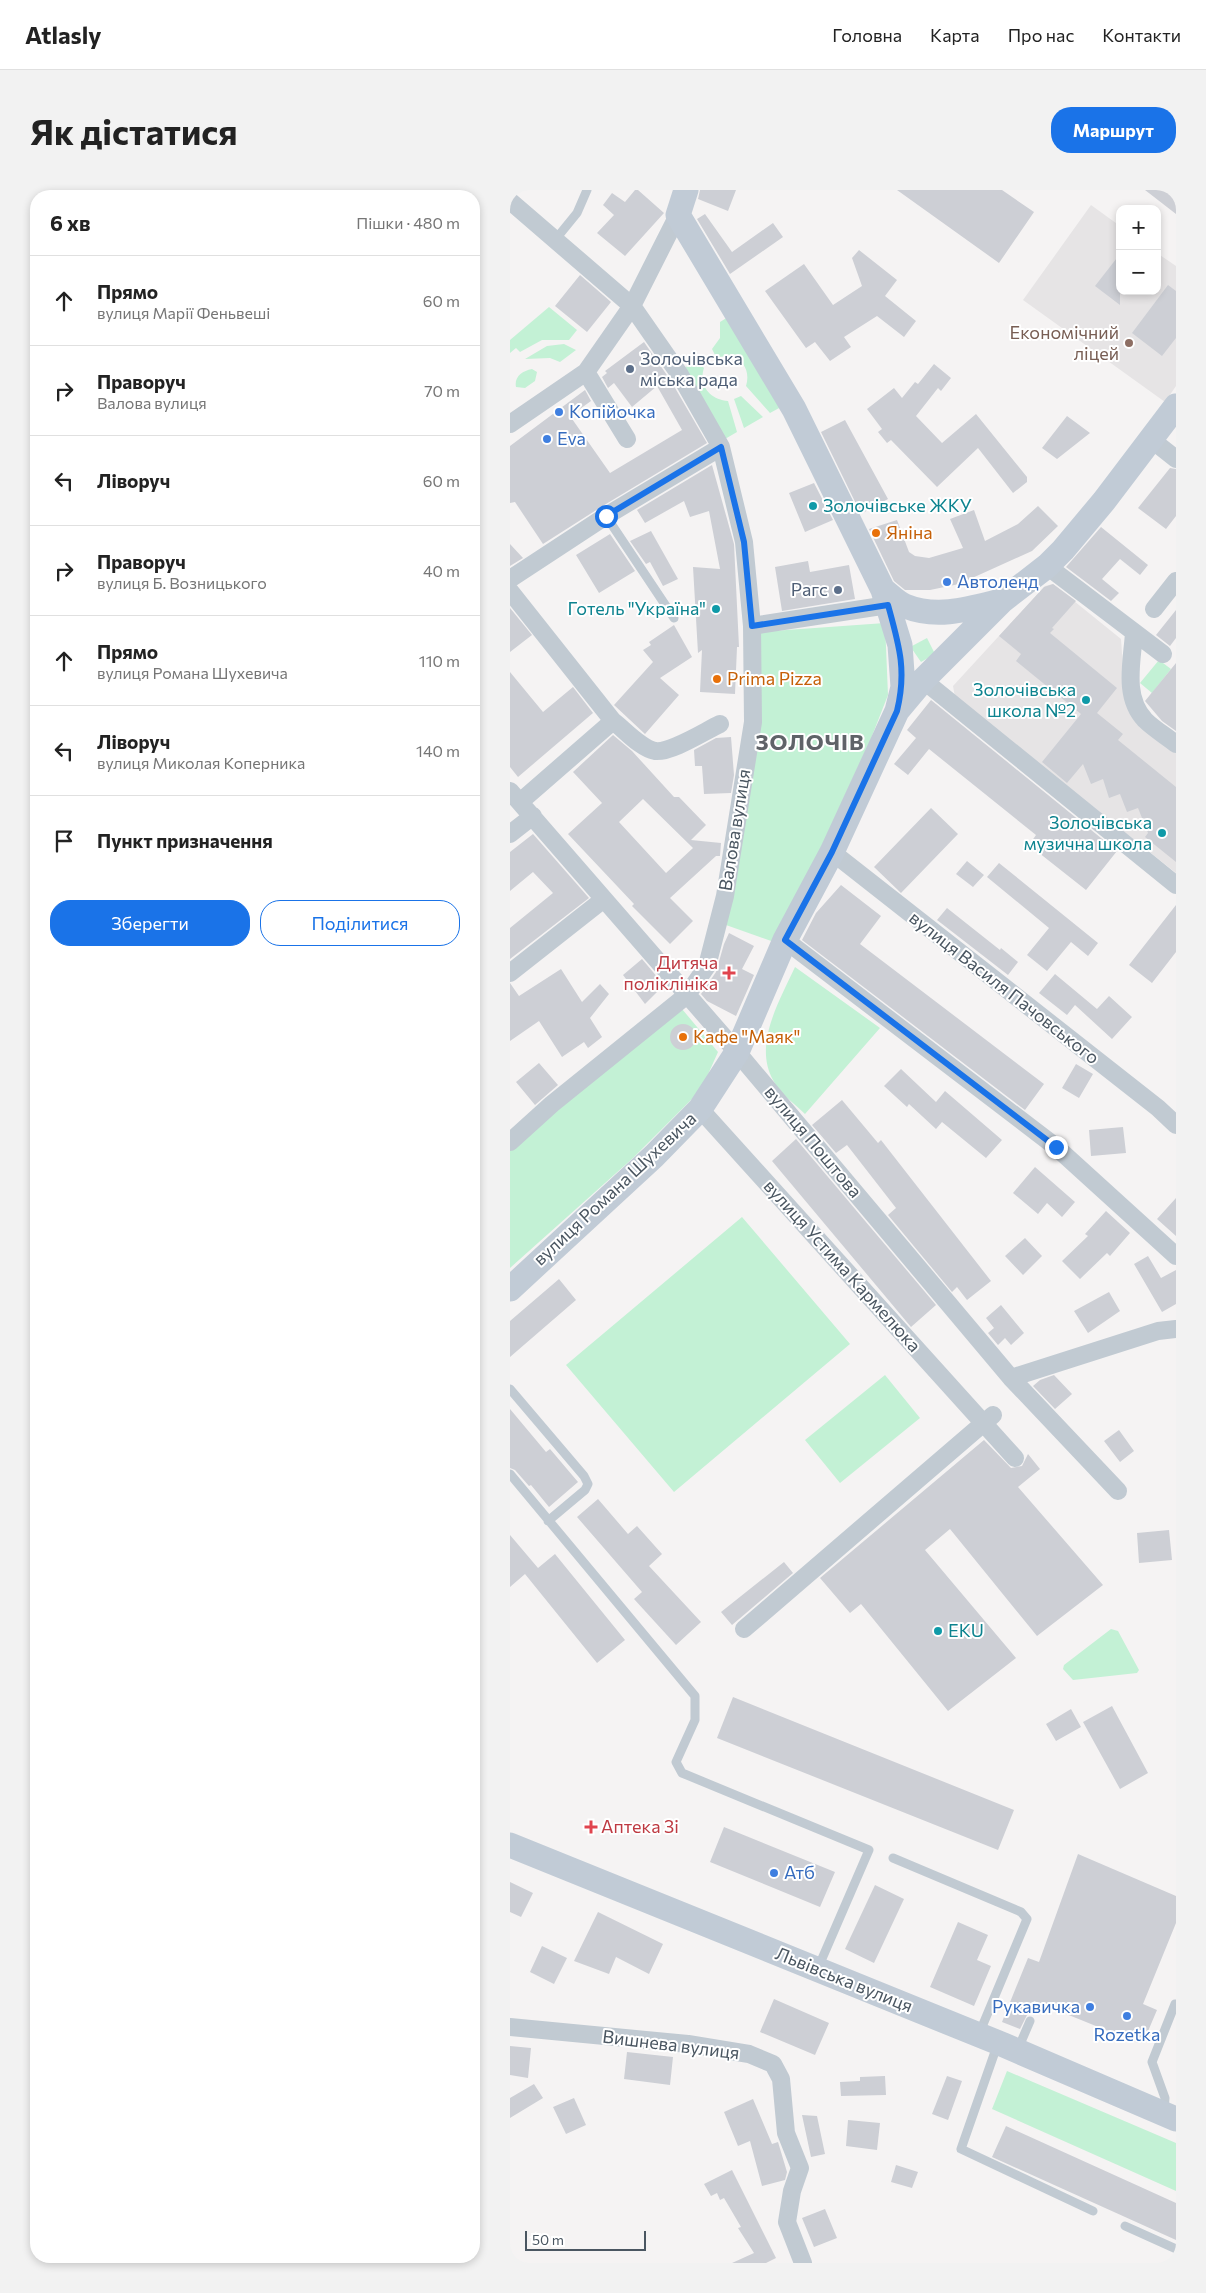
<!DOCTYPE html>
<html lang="uk">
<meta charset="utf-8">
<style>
:root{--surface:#fff;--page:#f2f2f2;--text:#222;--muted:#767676;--line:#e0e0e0;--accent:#1a73e8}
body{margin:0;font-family:Commissioner,sans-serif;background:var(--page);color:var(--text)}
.controls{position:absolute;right:15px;top:15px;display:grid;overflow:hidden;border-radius:10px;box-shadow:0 2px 8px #0003}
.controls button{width:45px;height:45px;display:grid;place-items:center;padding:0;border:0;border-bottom:1px solid var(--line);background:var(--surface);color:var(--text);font:25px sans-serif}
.scale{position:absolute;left:15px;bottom:12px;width:121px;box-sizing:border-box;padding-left:5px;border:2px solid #4a5661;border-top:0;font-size:14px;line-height:18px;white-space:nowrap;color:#4a5661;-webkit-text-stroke:4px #fff;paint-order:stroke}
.stop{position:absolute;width:15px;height:15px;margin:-11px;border:4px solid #1a73e8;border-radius:50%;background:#fff}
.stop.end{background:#1a73e8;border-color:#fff;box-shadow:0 1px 5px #0008}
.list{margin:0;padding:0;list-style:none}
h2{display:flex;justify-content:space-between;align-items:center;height:65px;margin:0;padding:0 20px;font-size:21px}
h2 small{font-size:16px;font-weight:400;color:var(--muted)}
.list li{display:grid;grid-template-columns:32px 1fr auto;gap:15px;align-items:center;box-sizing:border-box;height:90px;padding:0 20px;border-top:1px solid var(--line)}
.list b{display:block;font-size:19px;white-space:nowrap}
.list p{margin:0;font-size:16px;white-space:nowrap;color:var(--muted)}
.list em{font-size:16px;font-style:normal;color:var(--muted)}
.actions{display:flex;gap:10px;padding:15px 20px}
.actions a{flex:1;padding:11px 0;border:1px solid var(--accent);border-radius:20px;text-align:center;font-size:18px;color:var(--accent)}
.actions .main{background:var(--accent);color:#fff}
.icon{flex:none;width:28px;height:28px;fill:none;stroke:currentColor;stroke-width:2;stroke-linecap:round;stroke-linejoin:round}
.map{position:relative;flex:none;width:666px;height:2073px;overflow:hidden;border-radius:20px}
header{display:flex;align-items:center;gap:30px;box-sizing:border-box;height:70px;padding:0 25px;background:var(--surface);border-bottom:1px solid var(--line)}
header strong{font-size:24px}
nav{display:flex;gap:28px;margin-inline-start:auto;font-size:18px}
.intro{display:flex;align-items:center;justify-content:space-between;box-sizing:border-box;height:120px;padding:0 30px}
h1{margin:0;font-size:35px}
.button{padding:12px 22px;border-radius:20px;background:var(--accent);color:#fff;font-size:18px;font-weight:700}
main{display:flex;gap:30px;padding:0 30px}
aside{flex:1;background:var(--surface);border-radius:20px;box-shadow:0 2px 8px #0003}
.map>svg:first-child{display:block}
.education{fill:#e6e4e5}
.green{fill:#c3f1d5}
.building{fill:#cdcfd5;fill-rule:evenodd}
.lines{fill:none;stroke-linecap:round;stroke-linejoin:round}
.lane{stroke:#c1cad2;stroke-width:9}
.street{stroke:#c1cad2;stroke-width:18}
.secondary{stroke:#c1cbd6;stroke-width:25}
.route{stroke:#1a73e8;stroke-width:6}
.education-dot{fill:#8d6e63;stroke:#fff;stroke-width:2}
.service-dot{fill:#5c6f8a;stroke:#fff;stroke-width:2}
.shop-dot{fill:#3f7fe0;stroke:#fff;stroke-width:2}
.culture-dot{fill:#0f9aa8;stroke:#fff;stroke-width:2}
.food-dot{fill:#e8710a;stroke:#fff;stroke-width:2}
.health-dot{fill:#e0444e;stroke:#fff;stroke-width:2}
.labels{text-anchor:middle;stroke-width:4;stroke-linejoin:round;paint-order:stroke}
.education-label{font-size:18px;fill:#785e54;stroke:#fff;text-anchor:end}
.service-label{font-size:18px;fill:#4e5e75;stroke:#fff;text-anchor:start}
.shop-label{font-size:18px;fill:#366cbe;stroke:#fff;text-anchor:start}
.culture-label{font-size:18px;fill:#0d838f;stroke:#fff;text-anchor:end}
.food-label{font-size:18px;fill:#c56008;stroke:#fff;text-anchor:start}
.street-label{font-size:18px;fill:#4a5661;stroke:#fff}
.health-label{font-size:18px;fill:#be3a42;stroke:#fff;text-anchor:end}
.district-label{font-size:22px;font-weight:bold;letter-spacing:1px;fill:#5f6368;stroke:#fff}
</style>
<header>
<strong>Atlasly</strong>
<nav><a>Головна</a><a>Карта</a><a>Про нас</a><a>Контакти</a></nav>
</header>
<div class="intro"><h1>Як дістатися</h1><a class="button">Маршрут</a></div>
<main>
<aside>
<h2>6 хв<small>Пішки · 480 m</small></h2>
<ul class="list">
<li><svg class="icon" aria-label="ahead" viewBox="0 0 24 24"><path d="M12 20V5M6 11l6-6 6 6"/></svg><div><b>Прямо</b><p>вулиця Марії Феньвеші</p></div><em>60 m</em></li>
<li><svg class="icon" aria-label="right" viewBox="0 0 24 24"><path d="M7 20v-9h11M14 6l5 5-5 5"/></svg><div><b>Праворуч</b><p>Валова вулиця</p></div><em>70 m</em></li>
<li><svg class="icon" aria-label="left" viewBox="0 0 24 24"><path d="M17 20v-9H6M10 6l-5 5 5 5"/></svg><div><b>Ліворуч</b></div><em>60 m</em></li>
<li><svg class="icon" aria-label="right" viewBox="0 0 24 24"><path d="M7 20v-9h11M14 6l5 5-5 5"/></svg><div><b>Праворуч</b><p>вулиця Б. Возницького</p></div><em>40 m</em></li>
<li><svg class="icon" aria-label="ahead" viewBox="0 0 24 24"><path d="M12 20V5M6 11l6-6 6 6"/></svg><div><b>Прямо</b><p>вулиця Романа Шухевича</p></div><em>110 m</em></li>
<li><svg class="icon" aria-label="left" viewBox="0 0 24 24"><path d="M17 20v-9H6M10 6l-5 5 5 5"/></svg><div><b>Ліворуч</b><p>вулиця Миколая Коперника</p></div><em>140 m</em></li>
<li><svg class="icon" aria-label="arrive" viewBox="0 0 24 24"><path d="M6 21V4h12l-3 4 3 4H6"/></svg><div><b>Пункт призначення</b></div></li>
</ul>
<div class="actions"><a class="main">Зберегти</a><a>Поділитися</a></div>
</aside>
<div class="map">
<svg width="666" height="2073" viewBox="0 0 666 2073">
<rect width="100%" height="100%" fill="#f5f3f3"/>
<path class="education" d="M581 15 610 36V101H647V63L666 76V196L655 212 513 110Z
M543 394 611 449 614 492 625 531 666 563V683L445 507 443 496 535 396Z"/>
<path class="green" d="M39 117 67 140 59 150H32L10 162 6 158 0 163V150Z
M218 127 271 217 260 223 236 196C240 183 235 172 223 166L206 167 202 159 210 148V132Z
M54 154 66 160 50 172 40 168 15 169 37 156Z
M190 174 194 178C188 196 201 210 218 211L227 242 215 249 175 177Z
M22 179 27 182 25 191 15 198 6 197C4 187 12 181 22 179Z
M231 206 253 227 234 238 224 209Z
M375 433 378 505 360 551 267 753 216 735 249 442Z
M417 448 425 464 411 472 402 459V456Z
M649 470 661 479 642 503 630 493Z
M285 777 370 838 295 924C285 914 269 903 263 890 243 854 270 810 285 777Z
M172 819 208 862 191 900 123 968 0 1078V957Z
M232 1027 340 1154 164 1302 56 1175Z
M375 1185 410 1228 330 1293 295 1250Z
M601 1439 608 1441 629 1480 627 1483 563 1490 553 1479 554 1475Z
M497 1881 666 1953V2001L482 1919Z"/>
<path class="building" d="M125 0H128L154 23 115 66 87 43 104 25 93 15 102 3 115 12Z
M190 0H226L218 21 188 9Z
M387 0H492L524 22 489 73Z
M635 0H666V24Z
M195 24 222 62 263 33 273 47 220 84 187 29Z
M349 60 387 90 375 106 406 131 394 147 367 126 334 147 341 157 320 171 305 152 296 158 255 101 294 74 323 115 352 96 342 68Z
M610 64V115L585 96Z
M70 85 101 112 77 142 45 116Z
M658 95 666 101V148L652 166 622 143Z
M134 152 161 191 197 253 91 317 33 354 5 312 0 313V256L75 200 81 211 60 226 100 283 172 240 147 196 122 217 104 193 98 198 92 187 97 183 95 181Z
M424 174 441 188 431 201 428 198 406 226 432 253 466 224 517 287V292L503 303 468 258 427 297 381 250 377 253 368 242 372 239 357 219 384 198 392 208 405 192 408 194Z
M557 226 580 243 547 269 532 258Z
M335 230 378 309 351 324 311 242Z
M202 275 224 354 229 457H227L225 504 190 502 192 460 188 463 183 377 210 379 199 321 180 327 174 311 135 333 127 320Z
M660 278 666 279V326L656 339 628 318Z
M304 293 323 330 295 342 279 303Z
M528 316 548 336 522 361 449 394 420 400H395L384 391 359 339 387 330 399 362 405 366 419 368 453 358 440 329 464 320 475 351 508 334Z
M591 337 638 375 630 385 610 369 592 389 609 403 601 411 556 377Z
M141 341 168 389 153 396 140 372 136 374 120 351Z
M100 344 125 381 89 403 66 365Z
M0 354 13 368 0 376Z
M298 371 300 382 339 375 345 409 272 421 265 377Z
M543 394 566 411 542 438 544 439 540 443 607 498 587 523 613 544 608 550 666 597V672L635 647 638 643 628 618 617 622 610 604 599 608 593 589 581 594 573 574 557 593 532 572 571 524 506 471 511 464 489 446 534 397Z
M0 418 22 445 0 462Z
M666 420V448L660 456 646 445Z
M164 435 182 467 150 488 169 505 135 544 104 515 143 472 133 460 141 455 139 452Z
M666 473V541L652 531 635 511Z
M0 482 33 522 63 497 83 523 8 587 0 577Z
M421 510 607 661 576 700 519 655 526 645 419 559 398 585 384 574 406 548 397 540Z
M103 545 122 561 164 607H169L196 635 181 650 211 653 210 666H206L160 708 183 731 160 754 122 716 124 714 58 644 92 613 63 582ZM133 609 183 658 156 683 109 632Z
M221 547 224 585 221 603 194 604 192 576H185L184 560 206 548Z
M421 618 448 644 391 703 364 677Z
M23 644 79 708 0 769V738L43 703 23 682 0 701V662Z
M457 671 474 685 463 697 446 684Z
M489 673 588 753 578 766 561 752 537 781 517 765 539 738 477 687Z
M331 695 371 726 350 754 534 894 515 920 292 750 306 723Z
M666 715V762L642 793 619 775Z
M437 718 490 760 491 758 508 772 498 785 427 730Z
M219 743 244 756 232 779 244 785 226 826 197 811 191 804 206 782 214 754Z
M132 769 154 795 135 814 113 785Z
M51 779 72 812 90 794 99 804 80 828 92 847 78 858 74 852 52 867 29 831 0 851V793L9 806Z
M545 784 587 819 599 806 622 827 602 849 565 815 557 825 529 803Z
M160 847a13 13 0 1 1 26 0a13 13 0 1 1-26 0Z
M29 873 48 895 25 915 6 892Z
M566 874 583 884 569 908 552 898Z
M391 879 426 912 435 901 492 950 476 968 432 932 426 939 399 914 397 917 374 896Z
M332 910 368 953 371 950 481 1091 457 1110 447 1097 442 1102 378 1025 386 1018 337 955 326 963 302 935Z
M613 937 616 963 581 966 579 940Z
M286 949 426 1115 401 1137 262 971Z
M525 977 565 1012 552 1027 537 1013 528 1024 503 1003Z
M666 1008V1046L647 1029Z
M596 1021 620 1043 600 1066 597 1063 570 1089 552 1071 578 1046 575 1044Z
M515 1048 532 1066 513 1085 495 1066Z
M638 1066 651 1088 666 1080V1114L652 1122 624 1074Z
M49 1089 66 1110 0 1167V1131Z
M599 1102 610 1121 578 1143 564 1121Z
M491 1115 514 1143 501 1155 495 1148 488 1155 478 1143 484 1138 476 1128Z
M544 1185 562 1204 545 1219 523 1196 530 1190Z
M0 1219 36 1262 40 1259 68 1292 39 1317 21 1295 19 1296 5 1280 0 1278Z
M609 1240 624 1261 610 1272 594 1251Z
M474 1250 501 1278 512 1276 518 1264 530 1279 508 1297 593 1395 527 1446 440 1339 415 1360 506 1468 438 1521 351 1414 340 1423 310 1388Z
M88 1309 118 1344 127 1336 152 1364 139 1376 191 1432 166 1455 124 1409 132 1402 67 1327Z
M659 1340 662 1370 629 1373 627 1343Z
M0 1345 28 1378 45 1364 115 1450 87 1473 15 1384 0 1397Z
M274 1372 283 1383 222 1435 211 1422Z
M223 1507 504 1620 488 1660 207 1548Z
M602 1516 638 1583 610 1599 573 1532Z
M561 1519 571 1537 546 1551 536 1534Z
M214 1637 325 1682 310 1717 200 1672Z
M568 1664 666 1706V1733L633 1814 647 1820 633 1853H628L524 1811 510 1839 492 1832 518 1768 529 1772Z
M0 1692 23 1703 11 1727 0 1722Z
M365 1695 394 1709 364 1773 335 1759Z
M88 1722 153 1754 139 1784 106 1767 99 1784 64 1771Z
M448 1732 478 1745 467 1770 481 1776 464 1816 420 1797Z
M32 1756 57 1768 44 1794 20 1782Z
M264 1809 319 1833 305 1865 250 1842Z
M0 1856 21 1858 18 1888 0 1885Z
M117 1862 163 1867 160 1895 114 1889Z
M375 1886 376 1905 331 1906 330 1892 350 1891V1887Z
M437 1886 452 1891 438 1930 422 1924Z
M24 1894 33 1908 0 1928V1908Z
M64 1908 76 1935 56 1944 43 1917Z
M243 1909 262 1954 268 1952 277 1982 275 1990 252 1996 240 1951 228 1956 214 1922Z
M292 1925 307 1926 315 1964 301 1967Z
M338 1930 370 1933 367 1960 336 1956Z
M496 1936 666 2013V2050L482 1967Z
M386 1975 408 1982 402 1998 381 1992Z
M222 1980 266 2068 256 2073H222L244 2063 228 2038 231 2037 214 2008 210 2010 207 2003 201 2006 194 1994Z
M315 2019 327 2048 304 2057 292 2028Z"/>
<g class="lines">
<path class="lane" d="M45 50 67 23 77 0
M96 326 164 428
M0 1199 74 1286 78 1294 75 1300 38 1331
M0 1284 185 1506V1530L166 1572 172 1583 359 1660 308 1778
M383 1668 511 1722 517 1729 469 1844
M488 1853 451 1959 583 2021
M508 1859 520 1831
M654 1922 655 1908 642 1872 665 1814
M615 2036 666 2059"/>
<path class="street" d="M0 11 122 116 170 185 211 257 234 352 242 436 243 532 215 706 197 776 177 805 42 914 0 952
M76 182 117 249
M0 234 76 182 122 116 168 25
M642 250 666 269
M537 376 653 464
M0 389 96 326 211 257
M0 401 103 531
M644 419 666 391
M242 436 378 415
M624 443C622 472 613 507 635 530 644 539 656 546 666 554
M413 490 666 695
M0 601 227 862 501 1188 608 1301
M10 612 103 531C115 540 130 558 145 561 161 563 195 541 210 534
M0 644 23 626
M322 662 648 918 666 935
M275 750 546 957 666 1066
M0 783 94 709
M190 919 505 1268
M501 1188 648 1141 666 1139
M234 1439 483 1225
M0 1837 178 1854 239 1864 263 1874 271 1889 276 1943 290 1978 282 2001 277 2032 293 2073"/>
<path class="secondary" d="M176 0 168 25 284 219 373 400 390 455 393 497 387 521
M373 400C380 405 387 413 395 416 427 429 459 419 491 411
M0 1099 144 966 190 919 227 862 275 750 322 662 387 521 413 490 493 410 537 376 553 360 594 311 666 216
M0 1655 489 1853 666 1929"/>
</g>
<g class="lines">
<path class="route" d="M96 326 211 257 234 352 242 436 378 415C389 455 397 480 387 521L322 662 275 750 546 957"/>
</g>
<circle class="education-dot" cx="619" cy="153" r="5"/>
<g class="service-dot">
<circle cx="120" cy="179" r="5"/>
<circle cx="328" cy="400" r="5"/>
</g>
<g class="shop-dot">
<circle cx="49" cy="222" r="5"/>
<circle cx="37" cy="249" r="5"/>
<circle cx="437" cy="392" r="5"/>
<circle cx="264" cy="1683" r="5"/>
<circle cx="580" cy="1817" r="5"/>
<circle cx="617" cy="1826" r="5"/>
</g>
<g class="culture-dot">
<circle cx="303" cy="316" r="5"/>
<circle cx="206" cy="419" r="5"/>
<circle cx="576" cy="510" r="5"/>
<circle cx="652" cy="643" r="5"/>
<circle cx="428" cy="1441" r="5"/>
</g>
<g class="food-dot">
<circle cx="366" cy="343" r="5"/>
<circle cx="207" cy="489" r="5"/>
<circle cx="173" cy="847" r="5"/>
</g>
<g class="health-dot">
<path d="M216.5 775.5h5v5h5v5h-5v5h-5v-5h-5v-5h5z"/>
<path d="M78.5 1629.5h5v5h5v5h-5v5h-5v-5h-5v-5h5z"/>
</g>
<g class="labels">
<g class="education-label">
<text x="609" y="149">Економічний<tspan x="609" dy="21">ліцей</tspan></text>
</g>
<g class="service-label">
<text x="130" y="175">Золочівська<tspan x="130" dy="21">міська рада</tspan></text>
<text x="318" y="406" text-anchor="end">Рагс</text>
</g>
<g class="shop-label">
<text x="59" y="228">Копійочка</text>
<text x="47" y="255">Eva</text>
<text x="447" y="398">Автоленд</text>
<text x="274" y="1689">Атб</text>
<text x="570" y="1823" text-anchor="end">Рукавичка</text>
<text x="617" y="1851" text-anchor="middle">Rozetka</text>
</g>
<g class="culture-label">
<text x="313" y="322" text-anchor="start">Золочівське ЖКУ</text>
<text x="196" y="425">Готель "Україна"</text>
<text x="566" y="506">Золочівська<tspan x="566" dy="21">школа №2</tspan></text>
<text x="642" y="639">Золочівська<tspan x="642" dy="21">музична школа</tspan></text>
<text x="438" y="1447" text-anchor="start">EKU</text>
</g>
<g class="food-label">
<text x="376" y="349">Яніна</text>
<text x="217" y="495">Prima Pizza</text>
<text x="183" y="853">Кафе "Маяк"</text>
</g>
<g class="street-label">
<text transform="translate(225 640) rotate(-81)" y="6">Валова вулиця</text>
<text transform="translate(494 798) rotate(38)" y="6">вулиця Василя Пачовського</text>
<text transform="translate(303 952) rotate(50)" y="6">вулиця Поштова</text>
<text transform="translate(105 999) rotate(-43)" y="6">вулиця Романа Шухевича</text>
<text transform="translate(332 1076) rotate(48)" y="6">вулиця Устима Кармелюка</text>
<text transform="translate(334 1790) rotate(22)" y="6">Львівська вулиця</text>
<text transform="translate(161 1855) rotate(7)" y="6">Вишнева вулиця</text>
</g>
<g class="health-label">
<text x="208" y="779">Дитяча<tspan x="208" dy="21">поліклініка</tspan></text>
<text x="91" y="1643" text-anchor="start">Аптека 3і</text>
</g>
<g class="district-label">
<text x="300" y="560">ЗОЛОЧІВ</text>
</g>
</g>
</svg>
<div class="controls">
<button>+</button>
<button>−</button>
</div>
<div class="scale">50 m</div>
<div class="stop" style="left:96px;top:326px"></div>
<div class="stop end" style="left:546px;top:957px"></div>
</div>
</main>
